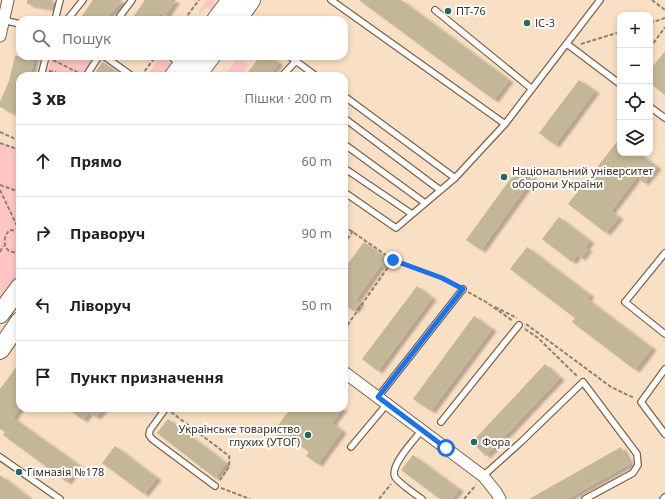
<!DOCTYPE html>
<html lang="uk">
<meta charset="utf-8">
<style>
:root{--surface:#fff;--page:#f6f6f6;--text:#202124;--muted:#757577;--line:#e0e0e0}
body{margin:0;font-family:"Noto Sans",sans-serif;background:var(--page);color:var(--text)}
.controls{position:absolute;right:12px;top:12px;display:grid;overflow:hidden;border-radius:8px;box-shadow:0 2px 6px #0003}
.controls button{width:36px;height:36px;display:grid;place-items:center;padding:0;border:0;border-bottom:1px solid var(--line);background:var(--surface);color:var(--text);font:20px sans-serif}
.stop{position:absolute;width:12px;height:12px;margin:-9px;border:3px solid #1a73e8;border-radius:50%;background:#fff}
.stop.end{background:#1a73e8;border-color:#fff;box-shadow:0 1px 4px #0008}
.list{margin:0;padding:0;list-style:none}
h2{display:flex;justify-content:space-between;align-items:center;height:52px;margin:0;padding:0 16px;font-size:17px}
h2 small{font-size:13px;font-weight:400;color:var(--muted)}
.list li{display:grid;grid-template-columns:26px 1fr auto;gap:12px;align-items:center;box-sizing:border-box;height:72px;padding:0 16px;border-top:1px solid var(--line)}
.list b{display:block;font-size:15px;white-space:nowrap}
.list em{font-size:13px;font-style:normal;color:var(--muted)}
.icon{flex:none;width:22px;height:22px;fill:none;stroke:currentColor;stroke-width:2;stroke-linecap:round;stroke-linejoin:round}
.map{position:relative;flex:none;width:665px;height:499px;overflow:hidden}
.search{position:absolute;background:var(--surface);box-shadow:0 2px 6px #0003;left:16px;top:16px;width:332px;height:44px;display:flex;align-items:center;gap:10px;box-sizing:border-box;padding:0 14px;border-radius:12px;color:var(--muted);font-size:15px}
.panel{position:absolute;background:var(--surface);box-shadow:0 2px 6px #0003;left:16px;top:72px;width:332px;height:340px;border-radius:12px}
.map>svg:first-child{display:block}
.green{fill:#fec5c3}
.building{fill:#c3b797;filter:url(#shadow)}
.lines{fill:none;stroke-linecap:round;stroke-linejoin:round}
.lane-casing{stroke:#7b644c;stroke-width:8}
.street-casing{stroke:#7b644c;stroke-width:13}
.primary-casing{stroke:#7b644c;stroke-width:20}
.path{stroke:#92816e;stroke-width:2;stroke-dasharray:4 2;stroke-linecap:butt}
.lane{stroke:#fff;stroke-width:5.5}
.street{stroke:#fff;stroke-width:11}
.primary{stroke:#fff;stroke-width:18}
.route{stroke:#1a73e8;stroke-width:5}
.poi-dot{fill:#226a61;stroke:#fff;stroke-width:1.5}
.labels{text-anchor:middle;stroke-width:4;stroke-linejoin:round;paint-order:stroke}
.poi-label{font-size:11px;fill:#3c3227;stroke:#fff;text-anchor:start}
</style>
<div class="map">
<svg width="665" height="499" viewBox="0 0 665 499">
<defs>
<filter id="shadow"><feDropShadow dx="4.5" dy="2.5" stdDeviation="1" flood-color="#0004"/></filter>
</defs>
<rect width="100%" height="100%" fill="#f9dfc4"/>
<path class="green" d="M207 0H214L215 6 212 11 207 6 201 13 199 11Z
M53 56H83L92 62 84 76H46Z
M161 56H163L173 64 164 76H146Z
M238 57 249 65 241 76H224Z
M0 143 20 150V281L0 308Z"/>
<path class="building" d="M27 0H53L52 9 27 4Z
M93 0H122L105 20H79Z
M145 0H176L165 16 161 13 156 20H131Z
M359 0H401L509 80 494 100Z
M665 51V95L650 83V70Z
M15 56H35L30 76H20V117L0 107V102L9 81Z
M260 56H269L279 63 269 76H245Z
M103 62 123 76H92Z
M579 80 595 91 555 145 539 133Z
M620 138V153H639L657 167 644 183 637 177 611 211 619 217 606 233 568 204Z
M519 167 533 178 481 250 466 240Z
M559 217 590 241 585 247 588 249 581 258 577 255 572 262 542 239Z
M364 242 389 260 384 267 381 265 356 300 360 303 354 311 344 304V269Z
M527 247 590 295 587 299 652 348 635 370 572 322 575 318 510 269Z
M417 286 432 298 378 371 362 359Z
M474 316 492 329 431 411 413 399Z
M20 362V407L13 418 79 465 67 482 3 435 5 432 0 429V389Z
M545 364 560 378 486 456 472 442Z
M67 408H104L96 417 89 412 83 420Z
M291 408H343L332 423 342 431 318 464 306 456 309 452 289 437 285 441 273 432Z
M168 419 226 463 215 478 157 433Z
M115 446 157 478 144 494 102 463Z
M621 447 630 464 567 499H529Z
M413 455 459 489 452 499H440L401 470Z
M0 475 31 499H0Z"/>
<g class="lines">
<defs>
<path id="lane" d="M331 0 505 124
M435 10 532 89
M3 20 20 24
M55 20 60 0
M67 20 83 0
M125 20 120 16 132 0
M567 44 620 84
M104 56 132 76
M170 56 180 64
M289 56 316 76
M41 76 46 56
M86 76 99 56
M282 76 296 61
M344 96 455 178
M650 107 665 118
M344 118 440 190
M344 144 425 203
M344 168 412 214
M344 192 396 228 455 178 505 124 600 0
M665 253 625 302 665 334
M665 369 641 402 665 434
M378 397 463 289
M166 408 150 430 149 435 152 439 215 486
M441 422 519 325
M351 447 387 404
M0 457 60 499
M483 476 521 442 583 382 637 454 638 465 633 473 585 499
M422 499C416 495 398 482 395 477 389 466 415 439 422 430
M663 499 665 497"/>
<path id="street" d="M0 36 8 0
M344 372 483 476 496 492 500 499"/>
<path id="primary" d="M216 20 231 0
M237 20 251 0
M174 76 189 56
M196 76 211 56
M0 314 20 287
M0 350 20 321"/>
</defs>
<use href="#lane" class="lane-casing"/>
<use href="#street" class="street-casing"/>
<use href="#primary" class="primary-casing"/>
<path class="path" d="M652 0 665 10
M184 20 199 0
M650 23 665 18
M581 44 620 32
M650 48 665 27
M53 60 79 73
M49 71 56 72
M141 76 156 56
M0 132 20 141
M0 143 20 150
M0 185 20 192
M0 190 19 230 20 227
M344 226 393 260 442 278 457 286
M20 231 10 230C0 238 4 257 20 251
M344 244 353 231
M0 252 3 246
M468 292 486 302 513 321
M495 307 517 318
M526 324 611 387 634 398
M525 329 538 338 578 377
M344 330 393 260
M171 412 229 456C231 466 226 471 220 480
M221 488 250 499
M379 499 391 484
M464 499 476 485"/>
<use href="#lane" class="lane"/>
<use href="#street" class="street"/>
<use href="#primary" class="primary"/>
</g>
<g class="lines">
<path class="route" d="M393 260 442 278 463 289 378 397 446 448"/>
</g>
<g class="poi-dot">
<circle cx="448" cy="11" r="4"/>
<circle cx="527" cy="23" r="4"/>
<circle cx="504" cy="177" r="4"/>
<circle cx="308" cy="435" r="4"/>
<circle cx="474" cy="442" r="4"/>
<circle cx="19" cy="472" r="4"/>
</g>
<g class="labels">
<g class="poi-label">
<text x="456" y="15">ПТ-76</text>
<text x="535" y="27">ІС-3</text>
<text x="512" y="175">Національний університет<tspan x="512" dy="13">оборони України</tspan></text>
<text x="300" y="433" text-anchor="end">Українське товариство<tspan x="300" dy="13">глухих (УТОГ)</tspan></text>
<text x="482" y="446">Фора</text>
<text x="27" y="476">Гімназія №178</text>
</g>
</g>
</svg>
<div class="controls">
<button>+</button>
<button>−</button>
<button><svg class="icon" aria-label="locate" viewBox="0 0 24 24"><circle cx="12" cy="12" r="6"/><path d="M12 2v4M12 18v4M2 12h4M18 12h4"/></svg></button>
<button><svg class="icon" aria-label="layers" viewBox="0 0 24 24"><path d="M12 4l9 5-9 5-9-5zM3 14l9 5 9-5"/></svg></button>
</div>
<div class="stop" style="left:446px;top:448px"></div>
<div class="stop end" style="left:393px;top:260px"></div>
<div class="search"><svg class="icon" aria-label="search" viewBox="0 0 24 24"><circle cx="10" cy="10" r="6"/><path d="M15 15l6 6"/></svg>Пошук</div>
<section class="panel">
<h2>3 хв<small>Пішки · 200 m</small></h2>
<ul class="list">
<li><svg class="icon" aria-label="ahead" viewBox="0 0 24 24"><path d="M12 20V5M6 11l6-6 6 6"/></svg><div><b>Прямо</b></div><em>60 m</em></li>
<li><svg class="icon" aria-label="right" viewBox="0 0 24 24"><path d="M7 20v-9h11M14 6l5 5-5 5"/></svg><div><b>Праворуч</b></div><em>90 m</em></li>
<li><svg class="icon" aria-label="left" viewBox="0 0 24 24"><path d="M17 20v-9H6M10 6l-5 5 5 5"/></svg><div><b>Ліворуч</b></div><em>50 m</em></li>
<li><svg class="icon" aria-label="arrive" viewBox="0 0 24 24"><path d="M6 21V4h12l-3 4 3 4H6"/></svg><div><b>Пункт призначення</b></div></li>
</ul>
</section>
</div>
